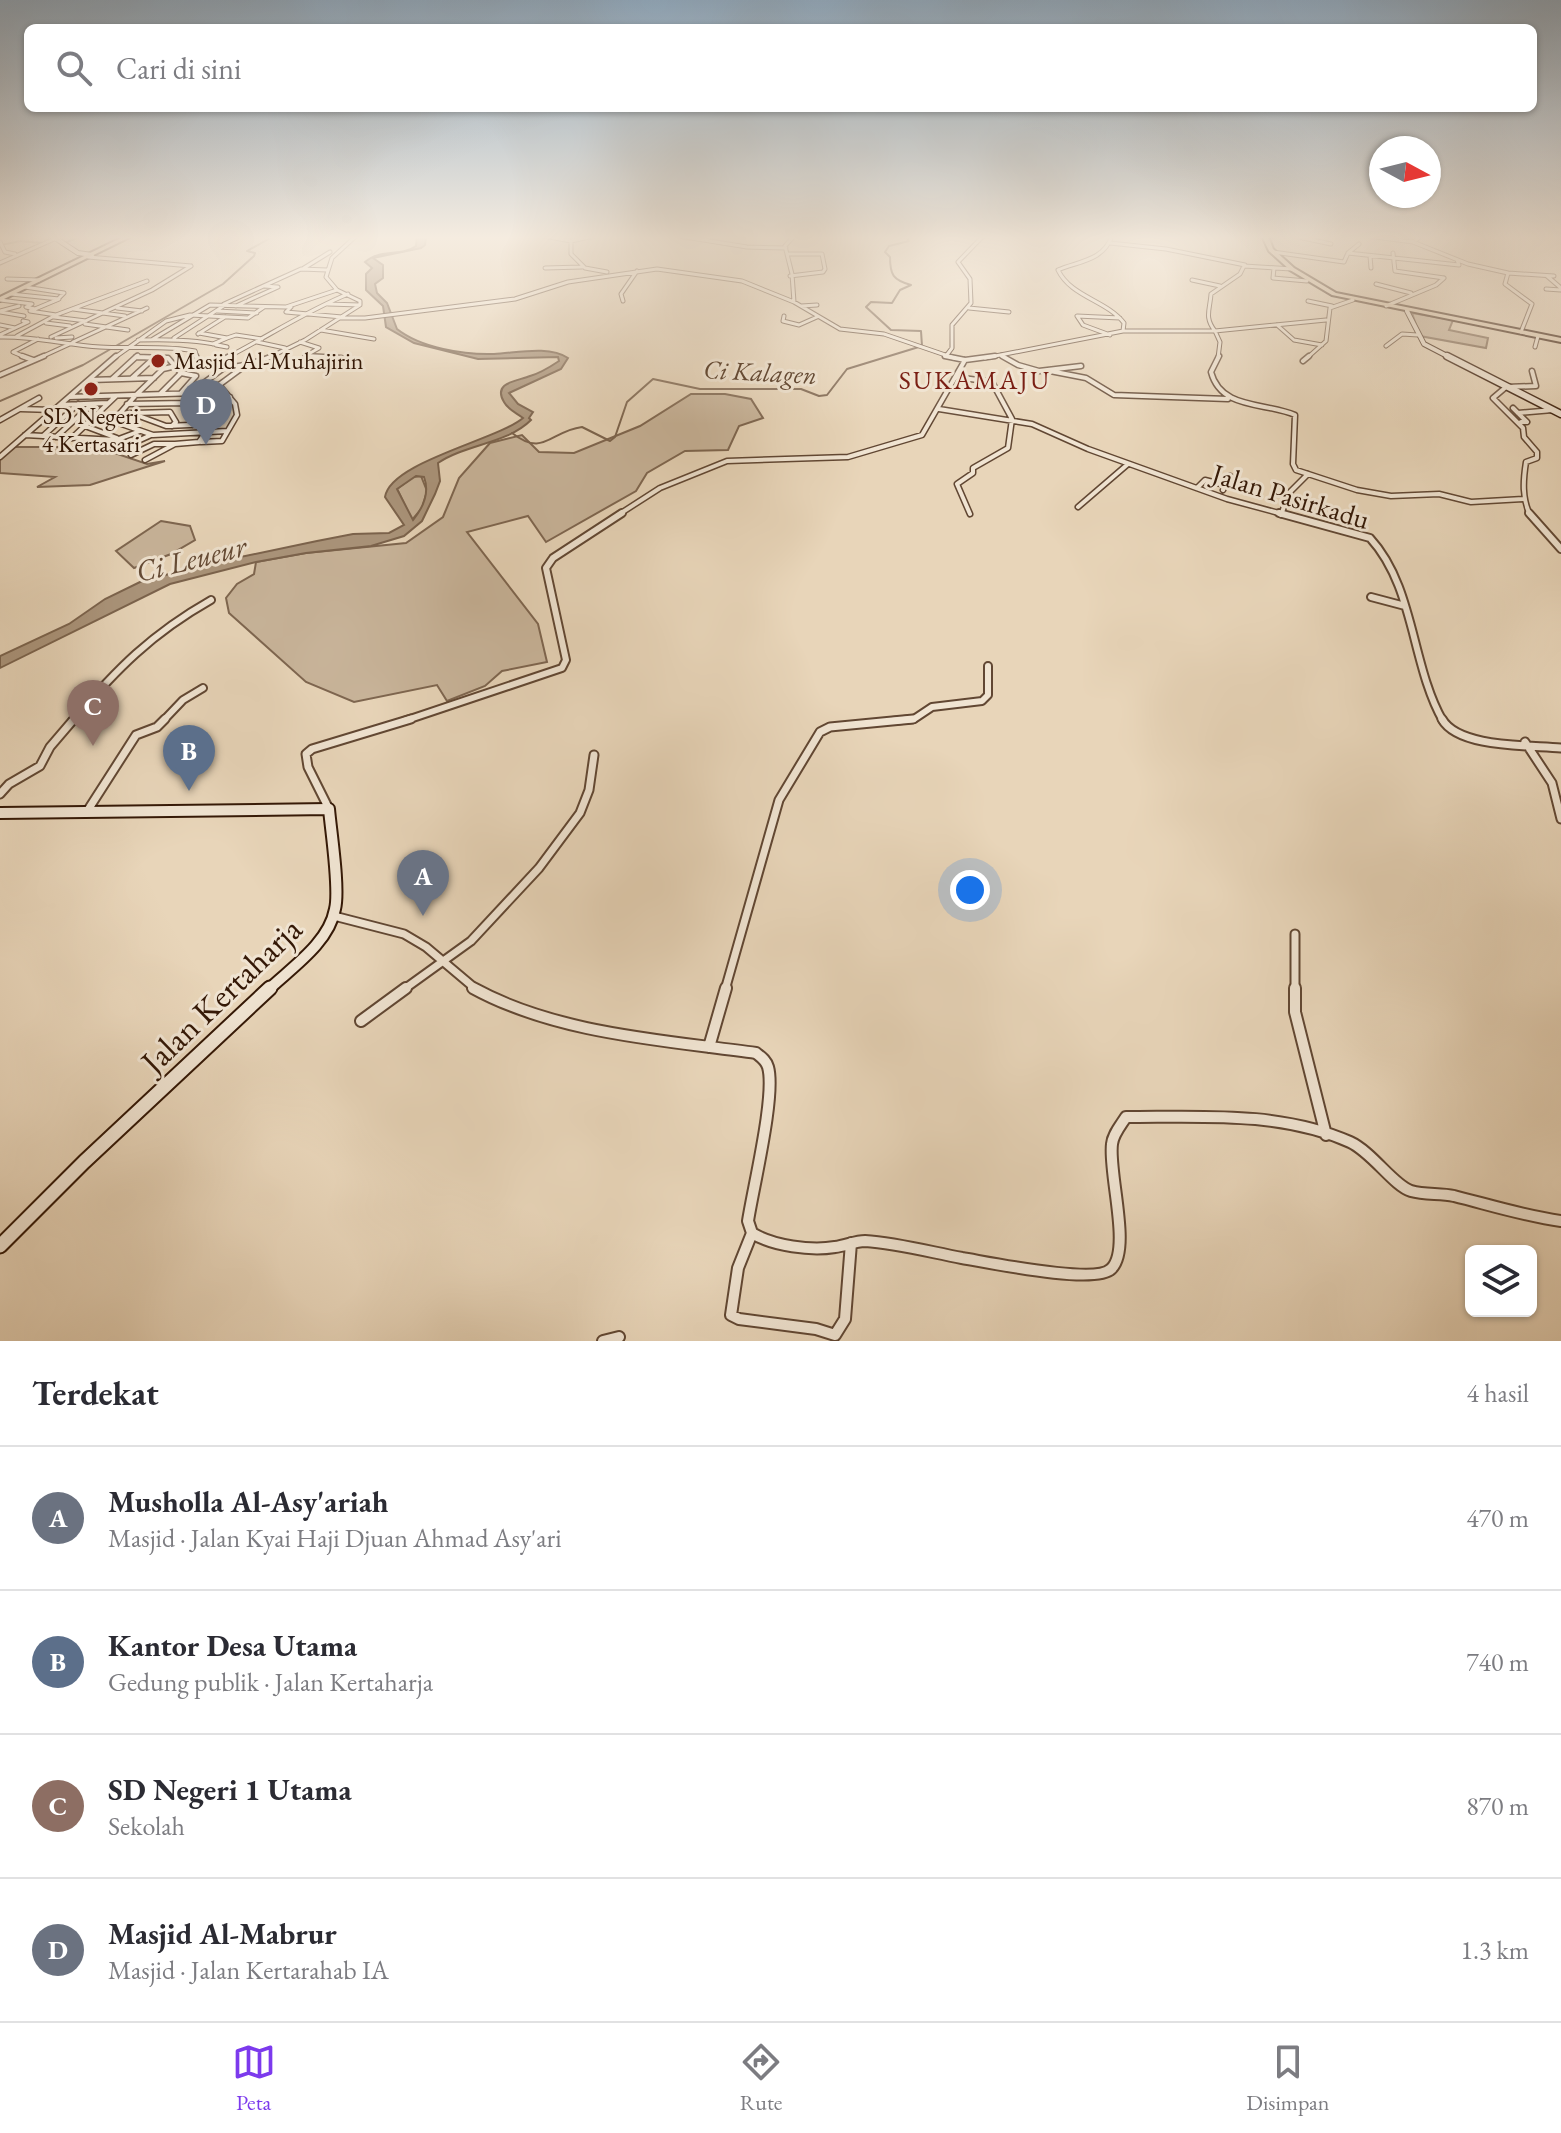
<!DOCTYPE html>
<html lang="id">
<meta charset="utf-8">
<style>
:root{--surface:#fff;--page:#f2f2f3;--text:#2b2b33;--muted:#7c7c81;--line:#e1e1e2;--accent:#7c3aed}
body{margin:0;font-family:"EB Garamond",serif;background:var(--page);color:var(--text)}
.controls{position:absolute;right:24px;bottom:24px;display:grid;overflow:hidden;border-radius:12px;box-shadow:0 2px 6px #0004}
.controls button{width:72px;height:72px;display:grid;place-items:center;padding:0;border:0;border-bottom:2px solid var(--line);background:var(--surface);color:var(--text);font:40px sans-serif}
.compass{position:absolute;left:1369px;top:136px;width:72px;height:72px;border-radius:50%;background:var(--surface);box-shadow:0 2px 6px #0004;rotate:97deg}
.you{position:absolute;left:970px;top:890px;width:28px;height:28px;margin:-20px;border:6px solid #fff;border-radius:50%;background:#1a73e8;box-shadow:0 0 0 12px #1a73e833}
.badge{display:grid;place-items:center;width:52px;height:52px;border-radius:50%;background:var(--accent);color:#fff;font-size:26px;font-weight:700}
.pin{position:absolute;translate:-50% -66px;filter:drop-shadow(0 2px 4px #0008)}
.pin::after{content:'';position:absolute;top:42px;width:28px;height:24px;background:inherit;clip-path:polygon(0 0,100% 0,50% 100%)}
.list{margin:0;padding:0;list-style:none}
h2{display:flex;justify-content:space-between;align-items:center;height:104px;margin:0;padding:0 32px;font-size:34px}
h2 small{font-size:26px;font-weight:400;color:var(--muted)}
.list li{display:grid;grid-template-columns:52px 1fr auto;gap:24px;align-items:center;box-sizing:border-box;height:144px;padding:0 32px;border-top:2px solid var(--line)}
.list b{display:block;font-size:30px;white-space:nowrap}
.list p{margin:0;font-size:26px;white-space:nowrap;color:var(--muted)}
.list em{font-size:26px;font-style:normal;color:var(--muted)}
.icon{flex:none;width:44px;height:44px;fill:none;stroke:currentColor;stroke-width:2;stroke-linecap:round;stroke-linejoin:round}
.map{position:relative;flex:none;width:1561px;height:1341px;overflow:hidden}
.search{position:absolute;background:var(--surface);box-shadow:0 2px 6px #0004;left:24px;right:24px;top:24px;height:88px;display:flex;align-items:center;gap:20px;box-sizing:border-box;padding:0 28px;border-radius:12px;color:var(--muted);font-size:30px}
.sheet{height:680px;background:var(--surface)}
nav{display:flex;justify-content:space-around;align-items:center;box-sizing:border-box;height:112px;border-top:2px solid var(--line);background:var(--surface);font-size:22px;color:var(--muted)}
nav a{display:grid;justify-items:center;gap:4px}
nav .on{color:var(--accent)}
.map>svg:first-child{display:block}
.green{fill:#c9b59b;stroke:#7e6650;stroke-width:2}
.water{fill:#ab957c;stroke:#7b634d;stroke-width:2;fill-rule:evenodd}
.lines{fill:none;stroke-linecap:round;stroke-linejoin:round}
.stream{stroke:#7b634d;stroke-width:2}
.street-far4-casing{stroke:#614733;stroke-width:5}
.street-far3-casing{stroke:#614733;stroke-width:7}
.street-far2-casing{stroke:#614733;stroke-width:10}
.street-far1-casing{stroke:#614733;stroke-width:11}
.street-casing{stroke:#614733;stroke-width:14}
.secondary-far3-casing{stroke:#341806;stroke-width:6}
.secondary-far2-casing{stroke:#341806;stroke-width:9}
.secondary-far1-casing{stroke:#341806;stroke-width:14}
.secondary-casing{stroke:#341806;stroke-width:17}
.highway-casing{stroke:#341806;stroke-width:4}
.street-far4{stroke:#f0e4d2;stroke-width:3}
.street-far3{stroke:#f0e4d2;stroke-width:4}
.street-far2{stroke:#f0e4d2;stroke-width:6}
.street-far1{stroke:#f0e4d2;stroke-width:7}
.street{stroke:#f0e4d2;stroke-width:10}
.secondary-far3{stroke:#f0e4d2;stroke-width:4}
.secondary-far2{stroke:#f0e4d2;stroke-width:6}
.secondary-far1{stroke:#f0e4d2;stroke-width:10}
.secondary{stroke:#f0e4d2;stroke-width:13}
.highway{fill:#e8d5b9;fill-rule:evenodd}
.poi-dot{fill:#8f2418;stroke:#f0e4d2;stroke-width:3}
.labels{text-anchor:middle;stroke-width:6;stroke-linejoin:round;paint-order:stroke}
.far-poi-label{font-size:24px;fill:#341806;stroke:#f0e4d2;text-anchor:start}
.far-water-label{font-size:26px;font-style:italic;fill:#644a35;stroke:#f0e4d2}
.far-quarter-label{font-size:26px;letter-spacing:2px;fill:#7a1f14;stroke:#f0e4d2}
.street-label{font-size:28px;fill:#341806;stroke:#f0e4d2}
.water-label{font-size:30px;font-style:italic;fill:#644a35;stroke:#f0e4d2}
.near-street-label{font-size:34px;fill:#341806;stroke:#f0e4d2}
</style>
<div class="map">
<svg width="1561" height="1341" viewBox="0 0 1561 1341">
<rect width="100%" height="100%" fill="#e8d5b9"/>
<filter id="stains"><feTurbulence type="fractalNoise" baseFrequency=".0025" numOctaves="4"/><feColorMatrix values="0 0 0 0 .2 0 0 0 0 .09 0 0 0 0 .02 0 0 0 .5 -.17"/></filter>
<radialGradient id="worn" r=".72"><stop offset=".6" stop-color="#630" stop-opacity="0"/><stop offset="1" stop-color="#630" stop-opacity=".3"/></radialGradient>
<path class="green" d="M1412 313 1453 320 1449 330 1488 338 1486 348 1420 336Z
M691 394H725L751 399 763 418 739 426 728 450 685 451 647 473 636 491 546 542 528 516 467 532 538 624 547 662 502 671 485 686 447 701 437 685 354 702 306 682 229 613 226 598 237 584 254 574 256 562 306 553 406 543 443 517 459 478 490 443 522 435 539 452 574 453 640 426Z
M14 447H97L147 464 165 461 90 485 37 487 55 477 0 473V459Z
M421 476 427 491 422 508 412 520 397 489 413 477Z
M161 521 190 526 195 540 171 554 134 568 116 551Z"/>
<path class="water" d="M417 236H426L425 245 421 248 373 258 383 265V278L375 284 377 293 387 303 397 329C421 348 464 355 494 354 516 353 549 345 568 358L561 369 509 393 518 404 533 412 529 418 531 420C507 444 466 444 438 463L440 481 435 494 422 521 404 536 371 546 306 553 256 562 170 584 0 668V656L69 624 105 599 140 582 202 565 317 541 353 534 389 533 404 525 385 497C390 462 497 440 523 418 517 413 508 410 504 402 492 382 518 381 530 376 541 373 550 367 559 361L558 357 478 359 414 343 386 327 383 306 366 290V274L372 268 365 262C381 248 401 257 416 246ZM416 476 424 477C430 493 422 509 413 520L397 489Z"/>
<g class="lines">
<path class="stream" d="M67 242 81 236
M0 245 21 241 42 243
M0 401 83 365 223 284 254 256 255 253 247 251 274 236
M512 433C544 458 550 431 582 427L610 441 615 437 627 402 653 379 700 389H801L819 396 827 395 847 369 922 346 921 331 891 330 866 307 871 302 892 303 900 290 911 285C893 280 890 275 890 257L885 252 889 246 909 241 906 236"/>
<defs>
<path id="street-far4" d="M544 236 571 241V254L585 268 607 272
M679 236 747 247 786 248
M794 236 785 246 792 274 794 302
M1294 236 1331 244
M1367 236 1413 242 1421 236
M571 241 594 236
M0 242 5 252 15 254
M1413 242 1468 264 1508 273
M1110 243 1166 249 1245 265
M1273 252 1344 262 1348 253 1459 265 1457 260
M1348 253 1359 244
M1393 253 1395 271 1444 278
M789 254H822L825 269 823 272 790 276
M1370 256 1371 268
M88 257 191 266
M0 263 61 236
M304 268 330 252
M545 268 582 267
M1274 268 1273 278 1307 281
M1292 269 1244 266 1240 274 1211 294C1210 310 1204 317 1215 331L1326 320
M1547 276 1561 288
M7 279 39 280
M1192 280 1220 286
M1376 284 1411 293
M25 287 64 293 59 298
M1546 289 1561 290
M11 294 59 299 35 309
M0 300 32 304 26 307 35 309 30 311 56 315 17 336
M623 301 621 294 637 271
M1308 301 1332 306
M224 304 301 269 327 270
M328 304 360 305
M236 306 278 287 264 286
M801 306 817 305
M1386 306 1436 285 1444 278
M291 307 286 312 342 317
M117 308 142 311
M969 308 1009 312
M73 309 125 316
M0 311 19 306
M217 311 257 313
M0 312 24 316
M56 315 147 281
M784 316 783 321 799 325 817 317
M54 317 86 321
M341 318H365L515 299 568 282 657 269 742 281 794 302 840 329 884 334 954 358
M46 323 70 326
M85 324 128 330
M0 325 15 328
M1277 325 1294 340 1322 345
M321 330 374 339
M1123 331H1215L1220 342 1218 358
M1521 332 1532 304 1505 284 1508 273 1554 276
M199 333 227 338 213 344
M198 334 225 317
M0 335 28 322 23 321
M1110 335 1083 325 1077 316 1120 318
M0 337C34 336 67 345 100 347 132 349 163 345 195 351L197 358
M51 337 152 290 191 266
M56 338 72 337
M174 338 225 305
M227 338 236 335 262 339
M153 339 210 305 286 307 337 290
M138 340C167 339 199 339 227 347L216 345
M73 342 147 308
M257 342 285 348
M300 342 319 348 305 356 334 358
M1386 346 1402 334 1418 335
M1535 347 1538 336
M946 356 952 348V325L971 303 970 279 958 262 983 236
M136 357 155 358
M27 358 13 352 38 339
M39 358 74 342
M114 358 166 321 190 315 248 318 264 307
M135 358 138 355
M226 358C267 337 306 311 348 294
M268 358 305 340 360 305V301L337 290 326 277 332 258 356 236
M985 358 1123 331 1124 323C1106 300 1071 297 1058 270 1079 261 1103 261 1112 236
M1307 358 1326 341 1330 308 1353 300"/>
<path id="street-far3" d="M22 356 33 360
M196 356 198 361C224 372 247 366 273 356
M306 356 341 358
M945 356 965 360 995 356
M1002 356 1018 365 1039 371 1081 366
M1219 356 1211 372C1221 410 1265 402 1295 415L1293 464 1296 470 1357 490 1391 496 1439 494 1471 502 1523 499
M136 357 168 358 181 373 196 376 181 393
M1303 361 1309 356
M210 366 230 356
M1050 371 1086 378 1114 395 1228 399
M0 375 44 356
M956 377 992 382 1012 419 1008 448 973 468V473L957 484 970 514
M132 378 156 356
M112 379 137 356
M90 380 154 378
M219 385 202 384 224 368
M161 393 181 373
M137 394 163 369 198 361
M136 395 113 421 153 435 227 431
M69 397 197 393 207 398 218 415 199 442 175 444 145 460
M210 402 230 397
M186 403 207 398
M127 404 186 403 196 416 192 425
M60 405 108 403
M1513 408 1527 422H1521
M21 409 53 410
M939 409 1032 424 1088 449 1227 499 1286 515
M135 413 170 412 176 422 172 426
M1518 413 1553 410
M119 414 131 413 166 426 213 424
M0 420 39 398
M85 426 117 438
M25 435 116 440 140 431
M43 436 78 404
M56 437 92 404
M72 438 116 396
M201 442 222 441 237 415 235 404 219 385 242 368
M118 450 151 435
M131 455 154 444H175
M0 457 116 356
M1197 488 1205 480 1225 485
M1223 490 1230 476
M1078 507 1128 464
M618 515 660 488 727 461 848 457 922 435 965 360
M1281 515 1289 493 1308 474
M1530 515C1522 498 1523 481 1526 462L1537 458V452L1524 437 1523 428 1493 398 1506 387 1536 386 1532 371"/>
<path id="street-far2" d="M1279 513 1370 538C1415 587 1411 665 1443 721
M1529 513 1561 549
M1371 597 1405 606
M72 721C117 669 151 634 211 600
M163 721 183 700 203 688
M404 721 562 668 566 660 546 568 553 558 622 513
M892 721 914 719 932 707 982 701 988 695V666"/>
<path id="street-far1" d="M1442 719C1458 748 1529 745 1561 748
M1525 742 1552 783 1561 819
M0 794 9 784 40 766 50 747 74 719
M329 809 308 767 306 754 312 749 411 719
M86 813 136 735 157 727 165 719
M334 916 404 934 426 947 477 990
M1295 934V990
M403 990 471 941 539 868 580 813 589 790 594 755
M725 990 779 800 820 732 830 727 913 719"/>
<path id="street" d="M473 988C557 1034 663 1040 756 1053 761 1057 766 1060 768 1067 776 1095 753 1188 748 1221L752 1233C773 1246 811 1251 835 1247 845 1246 855 1241 865 1241 897 1243 930 1252 962 1258 987 1262 1095 1285 1111 1269 1132 1250 1108 1173 1112 1144 1113 1134 1121 1125 1126 1117 1200 1117 1281 1111 1350 1142 1372 1152 1394 1186 1411 1191 1425 1195 1440 1193 1454 1196 1490 1205 1524 1216 1561 1221
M1295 988V1012L1326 1135
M361 1021 406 988
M709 1047 726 988
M752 1233 738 1268 731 1315 739 1319 816 1329 835 1335 845 1319 851 1243
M603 1341 619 1337"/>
<path id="secondary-far3" d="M52 236 78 253 92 255
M1407 311 1424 344 1451 358"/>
<path id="secondary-far2" d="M1447 356 1561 414"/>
<path id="secondary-far1" d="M0 813 329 809C331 832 340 889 335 909 329 943 291 968 268 990"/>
<path id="secondary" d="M0 1246 84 1162 270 988"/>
<path id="highway" d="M125 236H132L0 301V297Z
M1262 236H1268L1273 249 1294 268 1336 293 1561 338V342L1332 295 1290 270 1269 251Z"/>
</defs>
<use href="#street-far4" class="street-far4-casing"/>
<use href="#street-far3" class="street-far3-casing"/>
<use href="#street-far2" class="street-far2-casing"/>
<use href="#street-far1" class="street-far1-casing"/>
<use href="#street" class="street-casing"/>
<use href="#secondary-far3" class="secondary-far3-casing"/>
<use href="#secondary-far2" class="secondary-far2-casing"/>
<use href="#secondary-far1" class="secondary-far1-casing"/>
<use href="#secondary" class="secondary-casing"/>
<use href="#highway" class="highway-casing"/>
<use href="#street-far4" class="street-far4"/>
<use href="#street-far3" class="street-far3"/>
<use href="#street-far2" class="street-far2"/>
<use href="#street-far1" class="street-far1"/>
<use href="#street" class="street"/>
<use href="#secondary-far3" class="secondary-far3"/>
<use href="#secondary-far2" class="secondary-far2"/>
<use href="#secondary-far1" class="secondary-far1"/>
<use href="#secondary" class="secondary"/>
<use href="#highway" class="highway"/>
</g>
<linearGradient id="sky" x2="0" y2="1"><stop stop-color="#8fa8bd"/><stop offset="0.56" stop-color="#f5ece0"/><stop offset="1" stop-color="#f5ece0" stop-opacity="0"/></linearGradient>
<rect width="1561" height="424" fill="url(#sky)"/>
<g class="poi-dot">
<circle cx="158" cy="361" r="8"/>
<circle cx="91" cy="389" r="8"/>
</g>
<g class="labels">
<g class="far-poi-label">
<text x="174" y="369">Masjid Al-Muhajirin</text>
<text x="91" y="424" text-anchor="middle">SD Negeri<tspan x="91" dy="28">4 Kertasari</tspan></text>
</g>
<g class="far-water-label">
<text transform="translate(760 372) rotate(3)" y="9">Ci Kalagen</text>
</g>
<g class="far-quarter-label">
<text x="975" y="389">SUKAMAJU</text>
</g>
<g class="street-label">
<text transform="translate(1291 496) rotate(17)" y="10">Jalan Pasirkadu</text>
</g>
<g class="water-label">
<text transform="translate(191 559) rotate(-14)" y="10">Ci Leueur</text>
</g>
<g class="near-street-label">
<text transform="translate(221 995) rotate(-44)" y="12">Jalan Kertaharja</text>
</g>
</g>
<rect width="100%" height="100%" filter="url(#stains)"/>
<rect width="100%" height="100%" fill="url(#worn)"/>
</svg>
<div class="controls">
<button><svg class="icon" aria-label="layers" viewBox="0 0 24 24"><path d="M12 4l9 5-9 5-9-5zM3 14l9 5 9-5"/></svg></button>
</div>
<svg class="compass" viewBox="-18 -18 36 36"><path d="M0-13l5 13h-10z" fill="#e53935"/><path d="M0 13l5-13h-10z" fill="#7c7c81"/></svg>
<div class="you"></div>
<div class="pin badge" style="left:423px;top:916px;background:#6b7280">A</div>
<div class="pin badge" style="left:189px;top:791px;background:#5c6f8a">B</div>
<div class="pin badge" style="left:93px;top:746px;background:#8d6e63">C</div>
<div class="pin badge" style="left:206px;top:445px;background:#6b7280">D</div>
<div class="search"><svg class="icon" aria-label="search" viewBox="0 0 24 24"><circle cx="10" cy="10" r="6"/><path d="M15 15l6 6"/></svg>Cari di sini</div>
</div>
<section class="sheet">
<h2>Terdekat<small>4 hasil</small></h2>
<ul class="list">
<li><span class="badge" style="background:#6b7280">A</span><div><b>Musholla Al-Asy'ariah</b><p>Masjid · Jalan Kyai Haji Djuan Ahmad Asy'ari</p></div><em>470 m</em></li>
<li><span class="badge" style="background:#5c6f8a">B</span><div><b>Kantor Desa Utama</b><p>Gedung publik · Jalan Kertaharja</p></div><em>740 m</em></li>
<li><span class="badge" style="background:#8d6e63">C</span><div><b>SD Negeri 1 Utama</b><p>Sekolah</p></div><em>870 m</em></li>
<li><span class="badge" style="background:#6b7280">D</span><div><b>Masjid Al-Mabrur</b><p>Masjid · Jalan Kertarahab IA</p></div><em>1.3 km</em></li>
</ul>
</section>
<nav>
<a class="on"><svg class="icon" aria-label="map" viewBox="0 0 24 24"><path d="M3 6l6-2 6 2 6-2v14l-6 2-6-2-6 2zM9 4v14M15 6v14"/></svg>Peta</a>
<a><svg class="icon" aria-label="directions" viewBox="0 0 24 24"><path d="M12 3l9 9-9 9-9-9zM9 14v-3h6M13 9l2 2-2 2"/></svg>Rute</a>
<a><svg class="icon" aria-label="saved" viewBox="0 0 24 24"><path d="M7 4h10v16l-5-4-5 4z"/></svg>Disimpan</a>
</nav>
